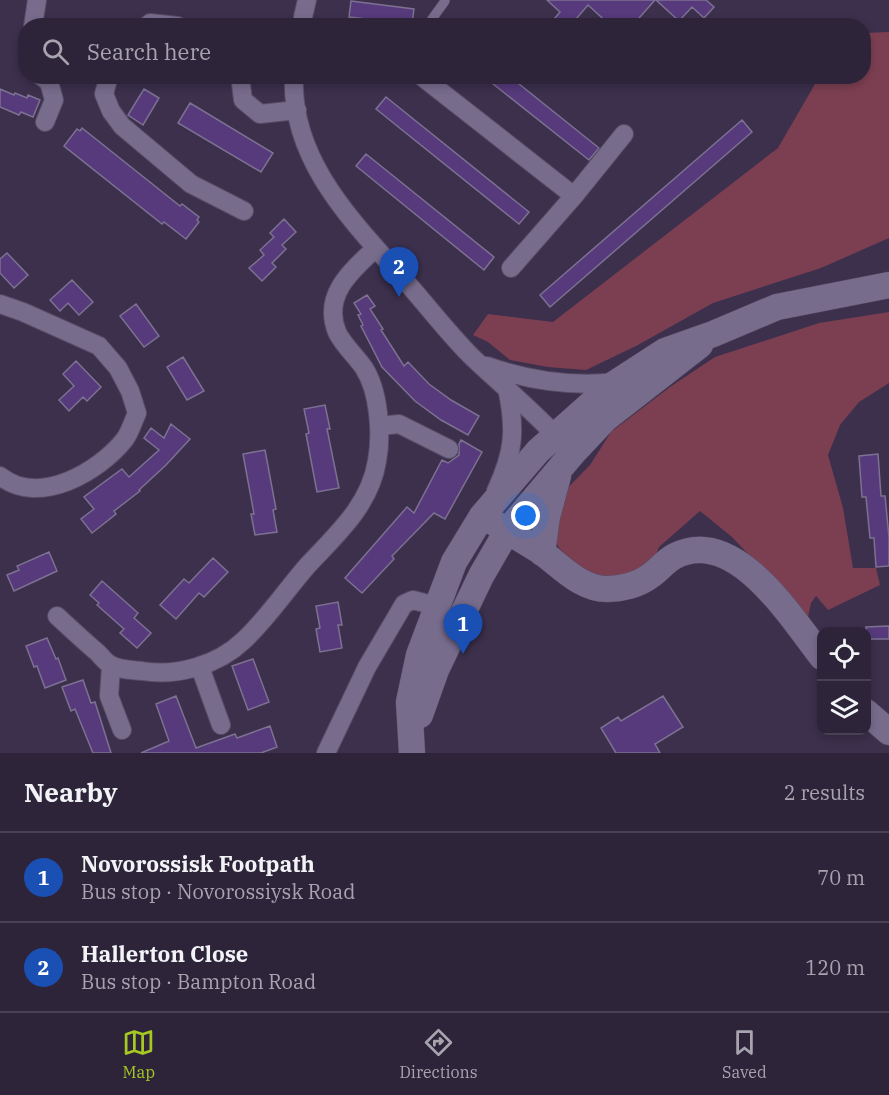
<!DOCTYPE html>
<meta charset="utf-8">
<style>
:root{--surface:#2d243a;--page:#393045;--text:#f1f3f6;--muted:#a7a4af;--line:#484154;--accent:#a6c822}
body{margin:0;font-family:"IBM Plex Serif",serif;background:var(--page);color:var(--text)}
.controls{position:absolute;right:18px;bottom:18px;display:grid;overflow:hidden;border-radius:12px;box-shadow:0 3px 9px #0003}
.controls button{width:54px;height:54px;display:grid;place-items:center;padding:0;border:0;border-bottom:2px solid var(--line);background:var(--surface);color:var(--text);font:30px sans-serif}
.you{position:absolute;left:526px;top:516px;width:21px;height:21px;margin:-15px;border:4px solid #fff;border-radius:50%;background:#1a73e8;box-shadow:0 0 0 9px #1a73e833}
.badge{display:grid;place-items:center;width:39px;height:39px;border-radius:50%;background:var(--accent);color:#fff;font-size:20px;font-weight:700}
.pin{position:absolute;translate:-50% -50px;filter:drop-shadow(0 2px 3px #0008)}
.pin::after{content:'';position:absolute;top:32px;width:21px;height:18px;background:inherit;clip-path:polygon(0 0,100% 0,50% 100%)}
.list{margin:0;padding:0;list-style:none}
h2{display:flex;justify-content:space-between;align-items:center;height:78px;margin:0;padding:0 24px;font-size:26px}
h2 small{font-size:20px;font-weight:400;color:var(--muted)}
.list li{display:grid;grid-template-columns:39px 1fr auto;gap:18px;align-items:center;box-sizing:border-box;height:90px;padding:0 24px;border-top:2px solid var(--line)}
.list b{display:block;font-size:22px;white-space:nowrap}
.list p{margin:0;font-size:20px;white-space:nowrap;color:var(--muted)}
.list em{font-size:20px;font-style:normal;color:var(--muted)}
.icon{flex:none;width:33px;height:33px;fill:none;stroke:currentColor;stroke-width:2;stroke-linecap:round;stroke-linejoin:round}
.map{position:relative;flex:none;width:889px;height:753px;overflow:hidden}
.search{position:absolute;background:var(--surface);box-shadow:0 3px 9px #0003;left:18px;right:18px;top:18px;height:66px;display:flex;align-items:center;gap:15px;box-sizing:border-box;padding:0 21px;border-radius:24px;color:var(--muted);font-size:22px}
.sheet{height:258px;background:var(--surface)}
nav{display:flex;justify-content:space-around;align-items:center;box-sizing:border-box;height:84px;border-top:2px solid var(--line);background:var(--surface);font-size:16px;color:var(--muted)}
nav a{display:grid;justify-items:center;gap:3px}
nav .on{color:var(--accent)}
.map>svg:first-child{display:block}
.green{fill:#7c3f52}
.building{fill:#563a7b;stroke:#7d7192;stroke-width:1.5}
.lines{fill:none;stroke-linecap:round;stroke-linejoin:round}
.lane-casing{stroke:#574d66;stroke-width:10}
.street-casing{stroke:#574d66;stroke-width:20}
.secondary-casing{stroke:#574d66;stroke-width:27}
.lane{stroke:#786c8d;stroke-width:9}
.street{stroke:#786c8d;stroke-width:18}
.secondary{stroke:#786c8d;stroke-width:26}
</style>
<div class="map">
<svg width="889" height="753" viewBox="0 0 889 753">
<rect width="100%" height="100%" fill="#3c304d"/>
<path class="green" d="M889 32V238L821 268 713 303 636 346 586 370 548 367 510 360 488 342 473 335 488 314 553 322 778 148 819 77 864 76V33Z
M889 312V383L859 402 840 425 828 455 843 508 853 568H876L880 585 828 610 816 596 811 603 808 617 732 537 700 511 659 547 655 557 637 574 606 577 587 571 572 561 559 548 549 529 558 498 590 465 611 432 670 387 715 357 819 323Z"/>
<path class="building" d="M547 0H655L632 26H611L588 5 570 26H548L560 12Z
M656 0H706L714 7 704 18 692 7 679 21Z
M351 1 414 9 412 24 349 17Z
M483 76H509L599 148 589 160Z
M0 89 14 95 15 93 27 98 28 95 40 100 33 117 21 112 19 115 0 107Z
M144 89 159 98 143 125 128 115Z
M386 97 529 212 519 224 376 109Z
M190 103 273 153 261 172 178 123Z
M742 120 752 132 550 307 540 295Z
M82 128 180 206 182 204 199 217 197 220 199 222 186 239 164 222 162 224 64 146 77 129 80 131Z
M366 154 494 257 484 270 356 166Z
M284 219 296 232 282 245 286 249 272 263 276 267 262 281 249 268 264 255 260 250 274 237 270 233Z
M7 253 28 275 14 288 0 273V259Z
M72 280 93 302 79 315 68 303 60 311 50 300Z
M367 295 375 306 370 309 383 329 381 330 404 366 408 362 429 384 451 400 479 416 468 435 441 420 415 401 382 367 361 326 363 325 358 315 361 314 354 303Z
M136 304 159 336 144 347 120 316Z
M183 357 204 391 187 400 167 367Z
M76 361 101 387 87 401 83 397 69 411 59 400 74 386 63 374Z
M325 405 330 429H327L339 488 317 492 306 434 309 433 304 409Z
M171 424 190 439 166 465 139 490 140 491 114 511 116 514 92 533 81 519 94 509 84 497 122 469 129 477 159 450 144 438 151 428 164 438Z
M461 440 482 452 445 519 434 513 392 556 394 559 362 593 345 578 407 507 414 513 442 460 448 463 459 455V444Z
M265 450 276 509 273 510 277 532 255 535 251 514H254L243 454Z
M878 454 881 496H885L889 537V566L876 567 874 538H870L866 497H862L859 456Z
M49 552 57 571 14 591 7 575 19 570 17 566Z
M213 558 228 572 204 597 199 593 176 619 160 605 184 579 189 583Z
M102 581 138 613 134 618 151 633 137 648 120 633 124 629 97 605 99 603 90 595Z
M338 602 342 625H338L342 648 320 652 316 629 320 628 316 606Z
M889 626V639H867L866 627Z
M47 638 56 659 58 658 66 680 45 688 37 666 34 667 26 646Z
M253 659 269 702 248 710 232 666Z
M83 680 91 703 95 702 111 753H93L75 709 71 711 62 687Z
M176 696 196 748 235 734 237 738 270 726 277 747 261 753H141L169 741 156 704Z
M663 696 683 727 655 744 660 753H616L601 728 618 717 621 721Z"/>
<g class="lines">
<defs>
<path id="lane" d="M427 26 445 1"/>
<path id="street" d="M33 26 37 0
M147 26 150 23 178 26
M304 26 303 17 307 0
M41 76 49 82 54 100 45 122
M109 76 104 94 111 111 122 126 191 184 244 211
M240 76 243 100 260 114 297 110
M294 76C290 162 356 225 408 284 429 308 449 334 471 356 499 383 529 407 555 435
M421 76 574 196
M511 268 574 196 624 134
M0 304 23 312 99 346 118 368 130 391 137 413C133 422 130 432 125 439 99 472 39 507 0 476
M487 366C530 381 571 387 616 382
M379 426 399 424 449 449
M496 491C514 452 516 430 507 388
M57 616C71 629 84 641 98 653 102 657 106 663 111 665 119 670 133 670 142 671 176 677 218 665 243 641 267 619 286 590 308 565 337 534 370 505 377 461 382 434 379 391 364 368 356 356 343 345 337 332 322 295 352 270 376 248
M111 666 109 696 122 730
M200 667 221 725
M326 753 367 667 404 604 413 600 436 606"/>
<path id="secondary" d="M493 522C508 532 524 541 540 551 560 565 580 589 607 589 621 589 638 585 650 576 659 570 665 561 675 556 735 525 792 619 822 657
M542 553 547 517 558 476
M866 712 889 732
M420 715 436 670 481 576 507 531 573 453 605 419 700 345
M412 753 409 702 419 655 454 562 482 516 538 451 611 386 665 351 713 334 777 307 889 285"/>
</defs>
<use href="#lane" class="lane-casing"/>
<use href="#street" class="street-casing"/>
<use href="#secondary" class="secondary-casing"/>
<use href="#lane" class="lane"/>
<use href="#street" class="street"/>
<use href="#secondary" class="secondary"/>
</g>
</svg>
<div class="controls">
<button><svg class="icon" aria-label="locate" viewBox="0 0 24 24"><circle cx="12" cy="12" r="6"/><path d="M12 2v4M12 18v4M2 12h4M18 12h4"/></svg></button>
<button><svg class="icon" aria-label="layers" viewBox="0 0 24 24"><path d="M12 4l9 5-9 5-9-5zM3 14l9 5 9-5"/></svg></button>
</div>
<div class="you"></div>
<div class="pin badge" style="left:463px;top:654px;background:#1a4fb4">1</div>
<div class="pin badge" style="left:399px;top:297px;background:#1a4fb4">2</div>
<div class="search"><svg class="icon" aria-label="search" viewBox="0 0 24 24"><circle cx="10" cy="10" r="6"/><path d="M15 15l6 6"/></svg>Search here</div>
</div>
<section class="sheet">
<h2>Nearby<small>2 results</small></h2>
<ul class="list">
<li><span class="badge" style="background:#1a4fb4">1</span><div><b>Novorossisk Footpath</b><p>Bus stop · Novorossiysk Road</p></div><em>70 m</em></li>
<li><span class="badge" style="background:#1a4fb4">2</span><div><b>Hallerton Close</b><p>Bus stop · Bampton Road</p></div><em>120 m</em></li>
</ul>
</section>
<nav>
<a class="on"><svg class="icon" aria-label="map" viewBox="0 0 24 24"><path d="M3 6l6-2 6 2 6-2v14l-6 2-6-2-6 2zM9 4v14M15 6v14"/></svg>Map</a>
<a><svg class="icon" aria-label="directions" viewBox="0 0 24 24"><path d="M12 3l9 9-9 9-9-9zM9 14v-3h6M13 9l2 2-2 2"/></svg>Directions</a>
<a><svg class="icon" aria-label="saved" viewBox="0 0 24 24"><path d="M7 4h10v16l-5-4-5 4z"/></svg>Saved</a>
</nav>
